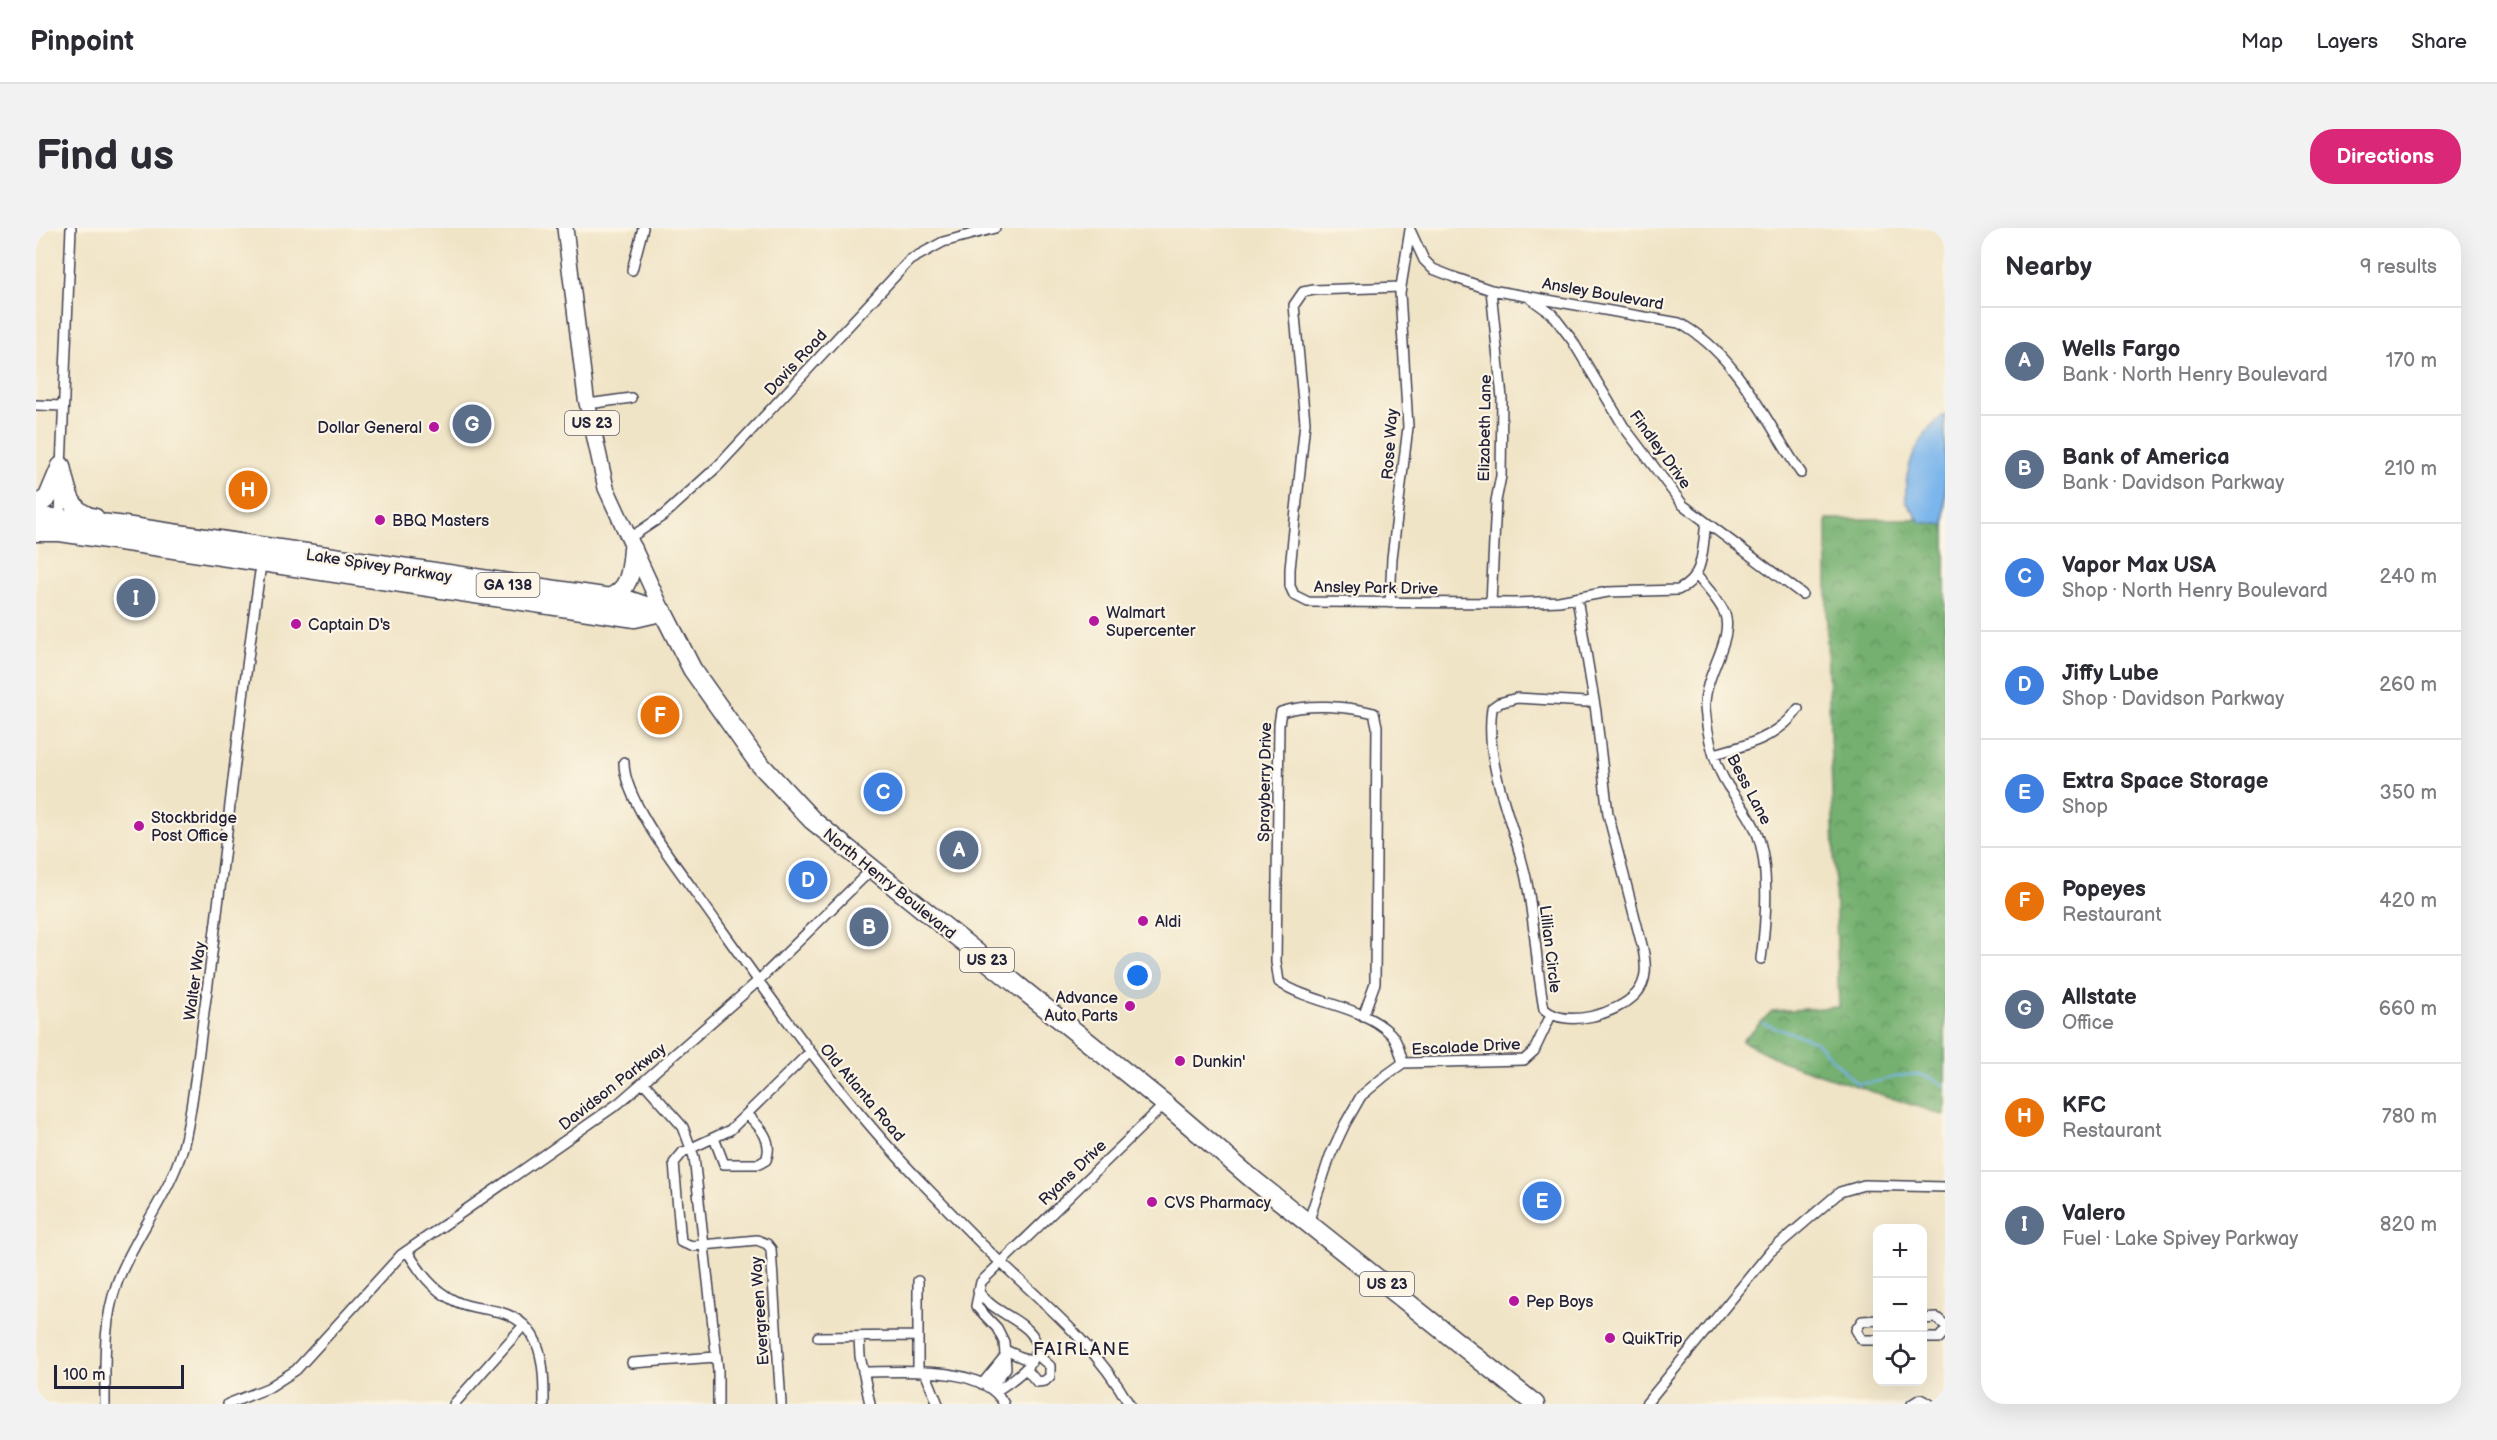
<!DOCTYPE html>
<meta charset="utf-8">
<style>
:root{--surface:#fff;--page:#f2f2f3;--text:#2b2b33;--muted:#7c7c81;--line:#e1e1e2;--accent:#db2777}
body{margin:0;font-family:"Balsamiq Sans",sans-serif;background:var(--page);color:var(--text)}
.controls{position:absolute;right:18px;bottom:18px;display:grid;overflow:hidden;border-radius:12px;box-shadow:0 6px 24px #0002}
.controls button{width:54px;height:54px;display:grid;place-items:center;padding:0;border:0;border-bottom:2px solid var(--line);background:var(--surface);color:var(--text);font:30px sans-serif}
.scale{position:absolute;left:18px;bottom:15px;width:130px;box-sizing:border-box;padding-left:6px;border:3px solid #22223b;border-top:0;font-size:16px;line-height:21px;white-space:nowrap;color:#22223b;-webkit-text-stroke:4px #fcf5e5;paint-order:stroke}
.you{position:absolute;left:1102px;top:748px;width:21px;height:21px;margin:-15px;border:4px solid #fff;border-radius:50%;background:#1a73e8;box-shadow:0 0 0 9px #1a73e833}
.badge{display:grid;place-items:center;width:39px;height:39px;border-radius:50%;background:var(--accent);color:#fff;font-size:20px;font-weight:700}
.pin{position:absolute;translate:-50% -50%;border:3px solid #fff;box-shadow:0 2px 6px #0006}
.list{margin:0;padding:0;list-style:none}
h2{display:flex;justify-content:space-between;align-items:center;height:78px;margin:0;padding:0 24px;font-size:26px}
h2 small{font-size:20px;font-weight:400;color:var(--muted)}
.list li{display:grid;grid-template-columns:39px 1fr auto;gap:18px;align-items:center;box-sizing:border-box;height:108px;padding:0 24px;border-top:2px solid var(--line)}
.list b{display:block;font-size:22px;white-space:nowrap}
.list p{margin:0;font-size:20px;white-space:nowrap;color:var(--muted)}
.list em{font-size:20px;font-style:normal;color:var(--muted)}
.icon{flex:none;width:33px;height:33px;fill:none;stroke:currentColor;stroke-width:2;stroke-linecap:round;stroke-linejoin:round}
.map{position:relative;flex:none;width:1909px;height:1176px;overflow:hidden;border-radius:24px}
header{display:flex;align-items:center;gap:36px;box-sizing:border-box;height:84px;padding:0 30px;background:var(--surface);border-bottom:2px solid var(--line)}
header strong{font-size:28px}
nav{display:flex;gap:33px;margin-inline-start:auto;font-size:21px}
.intro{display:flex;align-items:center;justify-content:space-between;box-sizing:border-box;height:144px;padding:0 36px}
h1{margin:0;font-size:42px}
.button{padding:15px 27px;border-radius:24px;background:var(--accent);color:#fff;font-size:21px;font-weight:700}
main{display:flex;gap:36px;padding:0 36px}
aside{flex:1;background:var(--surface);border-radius:24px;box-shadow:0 6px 24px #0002}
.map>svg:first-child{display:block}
.forest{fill:url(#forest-crowns);stroke:#4b6956;stroke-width:1.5}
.water{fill:#7ab5ec;stroke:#4e6c94;stroke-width:1.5}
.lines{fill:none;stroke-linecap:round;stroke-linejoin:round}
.stream{stroke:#7ab5ec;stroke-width:2}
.street-casing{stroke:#413f50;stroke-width:12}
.primary-casing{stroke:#413f50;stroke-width:18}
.highway-casing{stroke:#413f50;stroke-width:21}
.street{stroke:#fff;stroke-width:9}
.primary{stroke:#fff;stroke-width:15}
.highway{stroke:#fff;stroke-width:18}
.poi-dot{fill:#b5179e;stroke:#fcf5e5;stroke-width:2}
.labels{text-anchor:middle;stroke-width:4.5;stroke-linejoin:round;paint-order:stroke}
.shield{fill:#fcf5e5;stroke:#63616e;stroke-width:1.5}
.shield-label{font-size:15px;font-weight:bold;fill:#22223b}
.street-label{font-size:16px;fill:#22223b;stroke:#fcf5e5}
.poi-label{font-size:16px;fill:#22223b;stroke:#fcf5e5;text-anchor:start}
.neighbourhood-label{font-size:18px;letter-spacing:1.5px;fill:#22223b;stroke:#fcf5e5}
</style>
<header>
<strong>Pinpoint</strong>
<nav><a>Map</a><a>Layers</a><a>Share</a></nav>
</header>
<div class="intro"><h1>Find us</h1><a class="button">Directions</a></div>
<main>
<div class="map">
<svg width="1909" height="1176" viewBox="0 0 1909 1176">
<defs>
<pattern id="forest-crowns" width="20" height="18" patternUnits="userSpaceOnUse" patternTransform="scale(1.5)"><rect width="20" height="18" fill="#74b070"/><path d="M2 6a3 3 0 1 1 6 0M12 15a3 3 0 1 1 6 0" fill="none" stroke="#5f8f5d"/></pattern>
</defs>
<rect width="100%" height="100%" fill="#fcf5e5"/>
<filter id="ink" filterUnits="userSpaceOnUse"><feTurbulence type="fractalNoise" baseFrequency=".0167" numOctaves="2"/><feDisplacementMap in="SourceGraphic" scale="12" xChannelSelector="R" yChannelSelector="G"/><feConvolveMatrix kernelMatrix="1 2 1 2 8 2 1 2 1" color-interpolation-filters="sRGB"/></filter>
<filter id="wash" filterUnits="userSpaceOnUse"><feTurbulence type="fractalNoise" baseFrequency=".008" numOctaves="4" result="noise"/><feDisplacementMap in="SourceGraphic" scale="24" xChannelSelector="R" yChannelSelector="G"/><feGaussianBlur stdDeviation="1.35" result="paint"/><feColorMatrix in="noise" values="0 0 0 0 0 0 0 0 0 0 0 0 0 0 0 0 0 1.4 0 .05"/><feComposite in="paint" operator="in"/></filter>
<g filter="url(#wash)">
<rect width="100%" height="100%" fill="#f0e4c6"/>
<path class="forest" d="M1791 291H1909V888L1748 834 1706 813 1736 783 1803 779 1791 410Z"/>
<path class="water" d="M1909 186V297L1884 294 1870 273C1867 238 1883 207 1909 186Z"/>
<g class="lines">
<path class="stream" d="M1727 795 1779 813 1821 856C1858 855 1875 834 1909 858"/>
</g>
</g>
<g filter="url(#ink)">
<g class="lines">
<defs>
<path id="street" d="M1374 2 1388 32 1397 41 1420 50 1455 62 1643 95C1700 125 1730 194 1765 245
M596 42 607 0
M1365 59 1278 62 1267 64 1258 77 1269 194 1254 341V358L1258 367 1272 374 1480 375 1523 373 1572 364 1642 362C1669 350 1666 321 1670 295
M1491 68 1516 86 1536 112 1588 199 1647 277 1766 366
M552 176 595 170
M0 177 27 178
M25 240 35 0
M24 291 25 260
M592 311 628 287 682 238 874 32 907 14 959 0
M1661 348C1670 359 1682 371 1688 384 1700 410 1667 447 1669 480 1671 506 1678 536 1692 558 1703 574 1714 587 1721 605 1734 639 1730 695 1725 731
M1541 370 1560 484 1572 586 1607 721C1610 736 1612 753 1600 766 1581 786 1530 801 1508 781 1500 738 1499 693 1490 650 1478 594 1448 539 1456 480L1463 475 1481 470 1550 474 1558 472
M1354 375 1356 330 1372 199 1364 65 1374 2
M1455 375 1460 273 1465 248 1466 170 1455 62
M1678 526C1709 518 1743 509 1762 481
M588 534C587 570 640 638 661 667 734 769 805 873 893 962 916 986 939 1010 963 1033 1011 1078 1060 1118 1093 1176
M1327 788 1339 755 1341 498 1338 485C1310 478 1272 475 1245 484L1243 496 1240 734 1243 754C1276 776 1325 777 1354 805 1362 813 1364 825 1367 835
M608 855 647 899 658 929 682 1142V1176
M678 910 688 936H723L730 932C738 913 724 899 711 886
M1272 995 1294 928 1309 896 1325 868 1349 848 1367 835 1488 832 1498 823 1515 787
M371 1023C384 1044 396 1062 419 1073 433 1080 448 1080 464 1084 508 1096 508 1139 508 1176
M942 1063C954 1080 970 1085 986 1097 1022 1123 982 1149 960 1163
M1886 1091 1901 1090 1909 1097
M1842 1092 1826 1093 1820 1102 1826 1112H1842
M782 1109 882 1108
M823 1109 824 1128 834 1176
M1886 1110H1903L1909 1103
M969 1122 996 1134
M596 1135 680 1129
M991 1142 1001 1154 1009 1153 1014 1148V1138L999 1125
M827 1144C865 1144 948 1136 968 1176
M882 1144V1053
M889 1144 902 1176
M946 1156 969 1128
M955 1159 970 1140 968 1114 961 1100 940 1078 945 1054 1129 876
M69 1176C69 1135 67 1094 81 1055 100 1003 139 962 150 907 159 864 163 820 169 777 190 628 203 479 226 331
M192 1176 232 1160 260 1142 365 1027 583 875 721 754 836 641
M418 1176 488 1097
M745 1176 735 1021 731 1016 721 1012 656 1018 645 1014 638 935 647 924 694 902 774 824
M1610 1176 1734 1024 1804 964 1828 957 1909 959
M1876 1176 1884 1171 1894 1176"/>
<path id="primary" d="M529 0 550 170 570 260 627 384"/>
<path id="highway" d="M25 238C30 260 33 286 59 290
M0 279 12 269 25 238
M0 288 82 297 595 373 627 384
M0 304H24L599 390 625 384
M573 370C595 361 595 342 597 321
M627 384 656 441 721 533 776 592 1129 876 1214 949 1499 1176"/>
</defs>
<use href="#street" class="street-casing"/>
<use href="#primary" class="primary-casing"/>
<use href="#highway" class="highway-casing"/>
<use href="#street" class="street"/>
<use href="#primary" class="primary"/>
<use href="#highway" class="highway"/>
</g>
</g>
<g class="poi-dot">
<circle cx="398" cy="199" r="6"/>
<circle cx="344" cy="292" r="6"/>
<circle cx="1058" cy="393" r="6"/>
<circle cx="260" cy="396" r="6"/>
<circle cx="103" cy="598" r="6"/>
<circle cx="1107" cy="693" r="6"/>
<circle cx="1094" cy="778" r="6"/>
<circle cx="1144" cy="833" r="6"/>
<circle cx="1116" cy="974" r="6"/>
<circle cx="1478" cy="1073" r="6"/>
<circle cx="1574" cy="1110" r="6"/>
</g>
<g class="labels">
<g class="shield">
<rect x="529" y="183" width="54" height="24" rx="4.5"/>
<rect x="440.5" y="345" width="63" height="24" rx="4.5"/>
<rect x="924" y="720" width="54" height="24" rx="4.5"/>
<rect x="1324" y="1044" width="54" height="24" rx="4.5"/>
</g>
<g class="shield-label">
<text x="556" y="200">US 23</text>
<text x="472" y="362">GA 138</text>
<text x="951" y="737">US 23</text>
<text x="1351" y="1061">US 23</text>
</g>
<g class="street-label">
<text transform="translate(1567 65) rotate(10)" y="6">Ansley Boulevard</text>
<text transform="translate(759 134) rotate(-47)" y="6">Davis Road</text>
<text transform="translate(1448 200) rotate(-89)" y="6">Elizabeth Lane</text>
<text transform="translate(1353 216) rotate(-86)" y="6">Rose Way</text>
<text transform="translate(1625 221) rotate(54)" y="6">Findley Drive</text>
<text transform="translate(343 337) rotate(9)" y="6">Lake Spivey Parkway</text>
<text transform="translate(1340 359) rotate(1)" y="6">Ansley Park Drive</text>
<text transform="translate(1228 554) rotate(-89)" y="6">Sprayberry Drive</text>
<text transform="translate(1714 561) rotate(62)" y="6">Bess Lane</text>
<text transform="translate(854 655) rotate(39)" y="6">North Henry Boulevard</text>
<text transform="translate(1515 721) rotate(83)" y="6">Lillian Circle</text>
<text transform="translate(158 753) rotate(-82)" y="6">Walter Way</text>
<text transform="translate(1430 818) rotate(-3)" y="6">Escalade Drive</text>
<text transform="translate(576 858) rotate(-38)" y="6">Davidson Parkway</text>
<text transform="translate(827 864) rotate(50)" y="6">Old Atlanta Road</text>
<text transform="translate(1036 944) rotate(-44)" y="6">Ryans Drive</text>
<text transform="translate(723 1083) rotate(-94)" y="6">Evergreen Way</text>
</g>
<g class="poi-label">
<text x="386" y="205" text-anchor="end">Dollar General</text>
<text x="356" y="298">BBQ Masters</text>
<text x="1070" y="390">Walmart<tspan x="1070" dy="18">Supercenter</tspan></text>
<text x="272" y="402">Captain D's</text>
<text x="115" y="595">Stockbridge<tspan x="115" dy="18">Post Office</tspan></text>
<text x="1119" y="699">Aldi</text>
<text x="1082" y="775" text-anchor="end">Advance<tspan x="1082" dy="18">Auto Parts</tspan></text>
<text x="1156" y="839">Dunkin'</text>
<text x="1128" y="980">CVS Pharmacy</text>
<text x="1490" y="1079">Pep Boys</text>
<text x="1586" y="1116">QuikTrip</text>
</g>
<g class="neighbourhood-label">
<text x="1046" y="1127">FAIRLANE</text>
</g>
</g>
</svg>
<div class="controls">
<button>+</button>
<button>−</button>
<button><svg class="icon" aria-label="locate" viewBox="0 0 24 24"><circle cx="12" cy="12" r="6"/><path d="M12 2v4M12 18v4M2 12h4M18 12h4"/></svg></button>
</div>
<div class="scale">100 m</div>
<div class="you"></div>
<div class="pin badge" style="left:923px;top:622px;background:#5c6f8a">A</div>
<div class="pin badge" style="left:833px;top:699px;background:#5c6f8a">B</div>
<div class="pin badge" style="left:847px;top:564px;background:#3f7fe0">C</div>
<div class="pin badge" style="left:772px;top:652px;background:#3f7fe0">D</div>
<div class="pin badge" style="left:1506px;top:973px;background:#3f7fe0">E</div>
<div class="pin badge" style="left:624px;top:487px;background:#e8710a">F</div>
<div class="pin badge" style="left:436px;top:196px;background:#5c6f8a">G</div>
<div class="pin badge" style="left:212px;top:262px;background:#e8710a">H</div>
<div class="pin badge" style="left:100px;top:370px;background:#5c6f8a">I</div>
</div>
<aside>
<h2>Nearby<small>9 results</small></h2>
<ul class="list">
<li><span class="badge" style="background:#5c6f8a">A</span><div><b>Wells Fargo</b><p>Bank · North Henry Boulevard</p></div><em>170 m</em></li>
<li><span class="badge" style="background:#5c6f8a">B</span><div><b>Bank of America</b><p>Bank · Davidson Parkway</p></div><em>210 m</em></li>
<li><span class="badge" style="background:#3f7fe0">C</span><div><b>Vapor Max USA</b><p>Shop · North Henry Boulevard</p></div><em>240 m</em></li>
<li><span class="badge" style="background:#3f7fe0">D</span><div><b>Jiffy Lube</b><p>Shop · Davidson Parkway</p></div><em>260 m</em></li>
<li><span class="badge" style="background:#3f7fe0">E</span><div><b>Extra Space Storage</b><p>Shop</p></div><em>350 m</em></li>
<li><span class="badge" style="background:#e8710a">F</span><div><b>Popeyes</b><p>Restaurant</p></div><em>420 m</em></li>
<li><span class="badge" style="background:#5c6f8a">G</span><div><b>Allstate</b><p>Office</p></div><em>660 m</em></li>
<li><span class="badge" style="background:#e8710a">H</span><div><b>KFC</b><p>Restaurant</p></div><em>780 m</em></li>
<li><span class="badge" style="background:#5c6f8a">I</span><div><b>Valero</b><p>Fuel · Lake Spivey Parkway</p></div><em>820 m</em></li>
</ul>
</aside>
</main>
